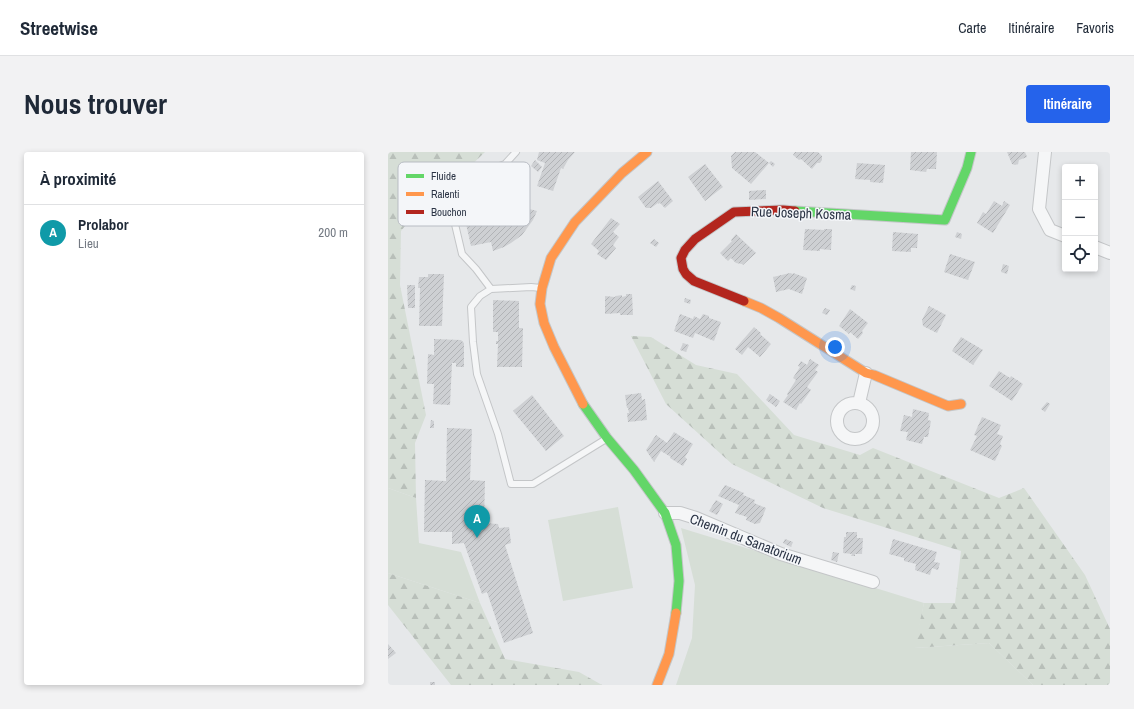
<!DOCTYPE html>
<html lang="fr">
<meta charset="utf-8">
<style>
:root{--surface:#fff;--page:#f2f2f3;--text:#1f2937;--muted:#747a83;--line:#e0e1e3;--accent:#2563eb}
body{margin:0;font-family:"Archivo Narrow",sans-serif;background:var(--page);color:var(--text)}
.controls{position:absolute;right:12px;top:12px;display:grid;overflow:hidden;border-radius:4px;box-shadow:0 2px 6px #0003}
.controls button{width:36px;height:36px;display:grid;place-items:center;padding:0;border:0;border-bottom:1px solid var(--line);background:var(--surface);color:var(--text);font:20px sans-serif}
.you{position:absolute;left:447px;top:195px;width:14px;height:14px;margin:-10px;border:3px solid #fff;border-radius:50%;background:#1a73e8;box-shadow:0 0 0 6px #1a73e833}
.badge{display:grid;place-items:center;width:26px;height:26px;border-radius:50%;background:var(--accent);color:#fff;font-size:13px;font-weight:700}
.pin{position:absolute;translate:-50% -33px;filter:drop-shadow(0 1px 2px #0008)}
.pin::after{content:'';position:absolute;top:21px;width:14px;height:12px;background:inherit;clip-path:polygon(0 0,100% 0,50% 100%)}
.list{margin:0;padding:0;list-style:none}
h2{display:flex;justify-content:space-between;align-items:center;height:52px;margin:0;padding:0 16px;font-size:17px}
h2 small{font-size:13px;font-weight:400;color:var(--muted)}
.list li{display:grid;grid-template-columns:26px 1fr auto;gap:12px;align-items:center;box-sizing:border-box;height:56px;padding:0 16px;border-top:1px solid var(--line)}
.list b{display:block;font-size:15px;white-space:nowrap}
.list p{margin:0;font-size:13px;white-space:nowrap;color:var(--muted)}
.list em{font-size:13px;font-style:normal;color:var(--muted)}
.icon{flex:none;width:22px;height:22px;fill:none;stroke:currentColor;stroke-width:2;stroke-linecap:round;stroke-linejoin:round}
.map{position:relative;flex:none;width:722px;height:533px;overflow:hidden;border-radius:4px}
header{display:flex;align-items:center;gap:24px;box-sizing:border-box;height:56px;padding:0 20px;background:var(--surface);border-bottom:1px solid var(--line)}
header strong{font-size:19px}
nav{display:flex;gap:22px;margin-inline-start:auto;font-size:14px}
.intro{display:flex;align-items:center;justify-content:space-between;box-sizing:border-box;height:96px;padding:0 24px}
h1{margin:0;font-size:28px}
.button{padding:10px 18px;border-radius:4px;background:var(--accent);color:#fff;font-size:14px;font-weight:700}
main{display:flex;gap:24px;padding:0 24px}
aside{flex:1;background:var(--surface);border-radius:4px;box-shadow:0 2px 6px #0003}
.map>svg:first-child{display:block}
.grass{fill:#d6ded6}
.forest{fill:url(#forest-firs)}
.building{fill:url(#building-hatch)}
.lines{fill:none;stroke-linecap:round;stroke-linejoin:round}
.lane-casing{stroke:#c4c6c8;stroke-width:8}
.street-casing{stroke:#c4c6c8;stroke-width:14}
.fast-casing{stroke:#c4c6c8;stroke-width:11}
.slow-casing{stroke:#c4c6c8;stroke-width:11}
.jam-casing{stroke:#c4c6c8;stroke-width:11}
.lane{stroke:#f5f6f7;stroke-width:6}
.street{stroke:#f5f6f7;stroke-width:12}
.fast{stroke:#63d668;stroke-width:9}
.slow{stroke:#ff974d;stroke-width:9}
.jam{stroke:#b3261e;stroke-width:9}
.labels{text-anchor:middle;stroke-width:3;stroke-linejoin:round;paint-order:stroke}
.street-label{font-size:14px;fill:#2b3445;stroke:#f4f6f9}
.key{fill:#f4f6f9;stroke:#b8bcc3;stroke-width:1}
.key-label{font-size:11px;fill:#2b3445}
</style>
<header>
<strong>Streetwise</strong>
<nav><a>Carte</a><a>Itinéraire</a><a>Favoris</a></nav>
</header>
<div class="intro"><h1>Nous trouver</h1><a class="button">Itinéraire</a></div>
<main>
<aside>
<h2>À proximité<small></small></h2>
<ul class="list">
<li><span class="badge" style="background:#0f9aa8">A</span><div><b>Prolabor</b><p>Lieu</p></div><em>200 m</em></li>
</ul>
</aside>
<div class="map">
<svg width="722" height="533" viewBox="0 0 722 533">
<defs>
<pattern id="forest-firs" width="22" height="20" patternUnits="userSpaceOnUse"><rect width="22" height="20" fill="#d6ded6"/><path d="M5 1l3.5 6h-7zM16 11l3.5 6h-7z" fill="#b8bfb9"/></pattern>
<pattern id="building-hatch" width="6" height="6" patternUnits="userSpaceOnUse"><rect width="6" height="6" fill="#ced0d3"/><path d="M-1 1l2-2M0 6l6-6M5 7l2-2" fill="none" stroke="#b1b3b6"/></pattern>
</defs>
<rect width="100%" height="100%" fill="#e6e8ea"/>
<path class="grass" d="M0 336 28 346 31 391 73 400 92 451 0 421Z
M230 355 245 436 175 449 160 368Z
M293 376 536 451 527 496 601 491 645 533H288L304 486 307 433Z"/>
<path class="forest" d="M0 0H97L67 29 47 37 13 79 12 133 38 263 27 291 28 346 0 336Z
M243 184 263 185 308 213 349 222 406 283 472 303 485 296 611 346 636 336 697 423 722 477V533H645L601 491 526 496 536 451H567L573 399 435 356 344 312 278 252Z
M0 421 92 451 117 507 191 520 214 533H63L0 453Z"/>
<path class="building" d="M151 0H187L180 8 175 17 173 16 165 39 149 34 157 11 149 8Z
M347 0H367L381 11 363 32 344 16 343 4Z
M407 0H430L434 4V8L432 11H429L424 17 413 7 411 8 405 3Z
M523 0H549L548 17H539L538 20 522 18Z
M619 0H637L639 5 631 8 630 12 627 13 624 12Z
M147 8 154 15 150 20 143 14Z
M383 9 387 12 385 15 381 11Z
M469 11 497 13 495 31 482 30V28L467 27Z
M317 12 335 35 317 49 300 25Z
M101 27 103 28V47L149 59 145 68 134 83 123 91 116 95 105 99 103 90 83 94 74 54Z
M270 29 285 49 277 56 272 51 270 52V51L263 56H258L250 45Z
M378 38V47L361 48V39Z
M606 49 614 54 616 49 622 53 605 81 589 71 595 60 598 62Z
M223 66 232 72 225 80 231 85 225 93 228 96 218 108 209 102 211 99 203 92Z
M417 77 436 78V77H444L443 98 432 97V99L415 98Z
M505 80 530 82 529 96H523V100L504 99Z
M569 80 574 82 573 87 567 85Z
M348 82 368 101 355 113 354 112 348 111 343 106 340 109 332 101 344 89 343 88Z
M266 87 271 91 268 95 262 91Z
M562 102 587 110 580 128 556 120Z
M615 112 621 114 619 122 613 120Z
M402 121 405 122V121L419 126 414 142 401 137 388 140 385 125Z
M40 122H56L54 174H31L32 136H30L31 125H40Z
M19 133H27V156H20Z
M464 133 468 134 467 139 462 137Z
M238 142H244L245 163H232V161L217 162V144L227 145 228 144 234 143V145L238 144Z
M297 146 303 148 302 152 296 150Z
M105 148 131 149V176H135L134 215H109L110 192H108V189H110V180H105Z
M541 154 558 163 549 181 535 174 534 168Z
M437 156 442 158 439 163 434 161Z
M462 157 480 171 474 179 475 181 470 187 462 180 461 182 451 174Z
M292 162 305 167 306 164 312 167 315 162 321 164V166L333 170 326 189 307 181 305 186 286 179Z
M366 175 373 181 372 182 383 192 372 205 360 195 354 203 347 197Z
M573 185 595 198 585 213 564 199Z
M46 187 73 188 76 191V215H68V211H64L62 253 45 252 46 232H39L40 202 46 203Z
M295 191 301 193 298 200 292 198Z
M422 207 431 213 427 218 430 220 419 235 423 238 413 252 412 251 408 258 395 250 400 243 399 242 408 228 405 226 412 215 410 214 413 209 419 213Z
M611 219 622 226 623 224 635 232 624 249 601 234Z
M253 241 254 248 257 247 259 268 240 270 239 261H241L240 256H239L237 243Z
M382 242 392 249 388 255 378 248Z
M144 243 176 284 158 299 125 259Z
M659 250 662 252 657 260 653 257Z
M525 257 541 261 540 268 543 269 540 285H536L534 292 518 288 520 280 512 279 516 263 524 265Z
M594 265 613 273 609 282 615 284 612 292 614 294 607 309 582 298 589 284 586 283Z
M43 268 46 269V276H42Z
M59 276 84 277 82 328 97 329 96 371 110 372 111 376 121 375 123 391 117 393 145 481 116 491 99 440 94 442 76 391 64 392V380H36L37 328 58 329Z
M286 280 305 292 297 305 299 307 295 314 282 306 283 305 273 299 266 310 258 298 268 283 279 291Z
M337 333 356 341 355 343 367 348 366 351 378 356 372 371 367 372 358 368 359 365 347 361 351 353 330 344Z
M328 348 335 352 329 363 321 359Z
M458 380H469V386H475L474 402H467V404H463L464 402 455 401 456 385H458Z
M397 387 405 390 403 395 395 391Z
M505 387 549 400 546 410 552 411 550 418 544 416 542 423 527 418 528 412 516 409V406L501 402Z
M445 400 451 401 449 410 443 408Z
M0 492 8 501 0 507Z
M42 530H47V533H42Z"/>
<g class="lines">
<defs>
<path id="lane" d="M153 136 143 135 103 137 92 144 83 155 85 190 89 222 110 282 123 332H145L218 287
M103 137 88 117 74 102 62 51 89 22 117 12 128 0"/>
<path id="street" d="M657 0 651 57 662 78 677 84
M707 95 722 101
M449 269a18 18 0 1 1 36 0a18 18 0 1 1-36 0Z
M471 251 478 221
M277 361H292L308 366 393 402 485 430"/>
<path id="fast" d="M407 59 557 68 579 16 583 0
M195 252 219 286 246 318 277 361 288 393 291 429 288 461"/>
<path id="slow" d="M356 149 373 156 391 166 478 221 486 223 560 254 573 252
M195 252 166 195 156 171 152 152 154 136 163 106 187 70 234 21 259 0
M269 533 281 502 288 461"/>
<path id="jam" d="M356 149 306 129 298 122 295 117 293 106 297 98 307 87 346 60 395 58 407 59"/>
</defs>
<use href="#lane" class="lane-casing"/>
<use href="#street" class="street-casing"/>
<use href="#fast" class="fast-casing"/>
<use href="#slow" class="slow-casing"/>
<use href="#jam" class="jam-casing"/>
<use href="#lane" class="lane"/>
<use href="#street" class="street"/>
<use href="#fast" class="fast"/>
<use href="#slow" class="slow"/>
<use href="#jam" class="jam"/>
</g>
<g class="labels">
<g class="street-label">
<text transform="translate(413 61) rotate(2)" y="5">Rue Joseph Kosma</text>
<text transform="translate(358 387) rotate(21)" y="5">Chemin du Sanatorium</text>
</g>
</g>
<rect x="10" y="10" width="132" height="64" rx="6" class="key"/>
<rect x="18" y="22" width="18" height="4" fill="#63d668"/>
<rect x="18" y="40" width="18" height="4" fill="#ff974d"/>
<rect x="18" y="58" width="18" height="4" fill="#b3261e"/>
<g class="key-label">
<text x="43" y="28">Fluide</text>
<text x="43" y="46">Ralenti</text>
<text x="43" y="64">Bouchon</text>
</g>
</svg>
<div class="controls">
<button>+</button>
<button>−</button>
<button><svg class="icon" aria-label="locate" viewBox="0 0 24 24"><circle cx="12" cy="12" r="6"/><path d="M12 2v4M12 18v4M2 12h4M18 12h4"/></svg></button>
</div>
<div class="you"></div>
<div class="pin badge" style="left:89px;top:386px;background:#0f9aa8">A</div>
</div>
</main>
